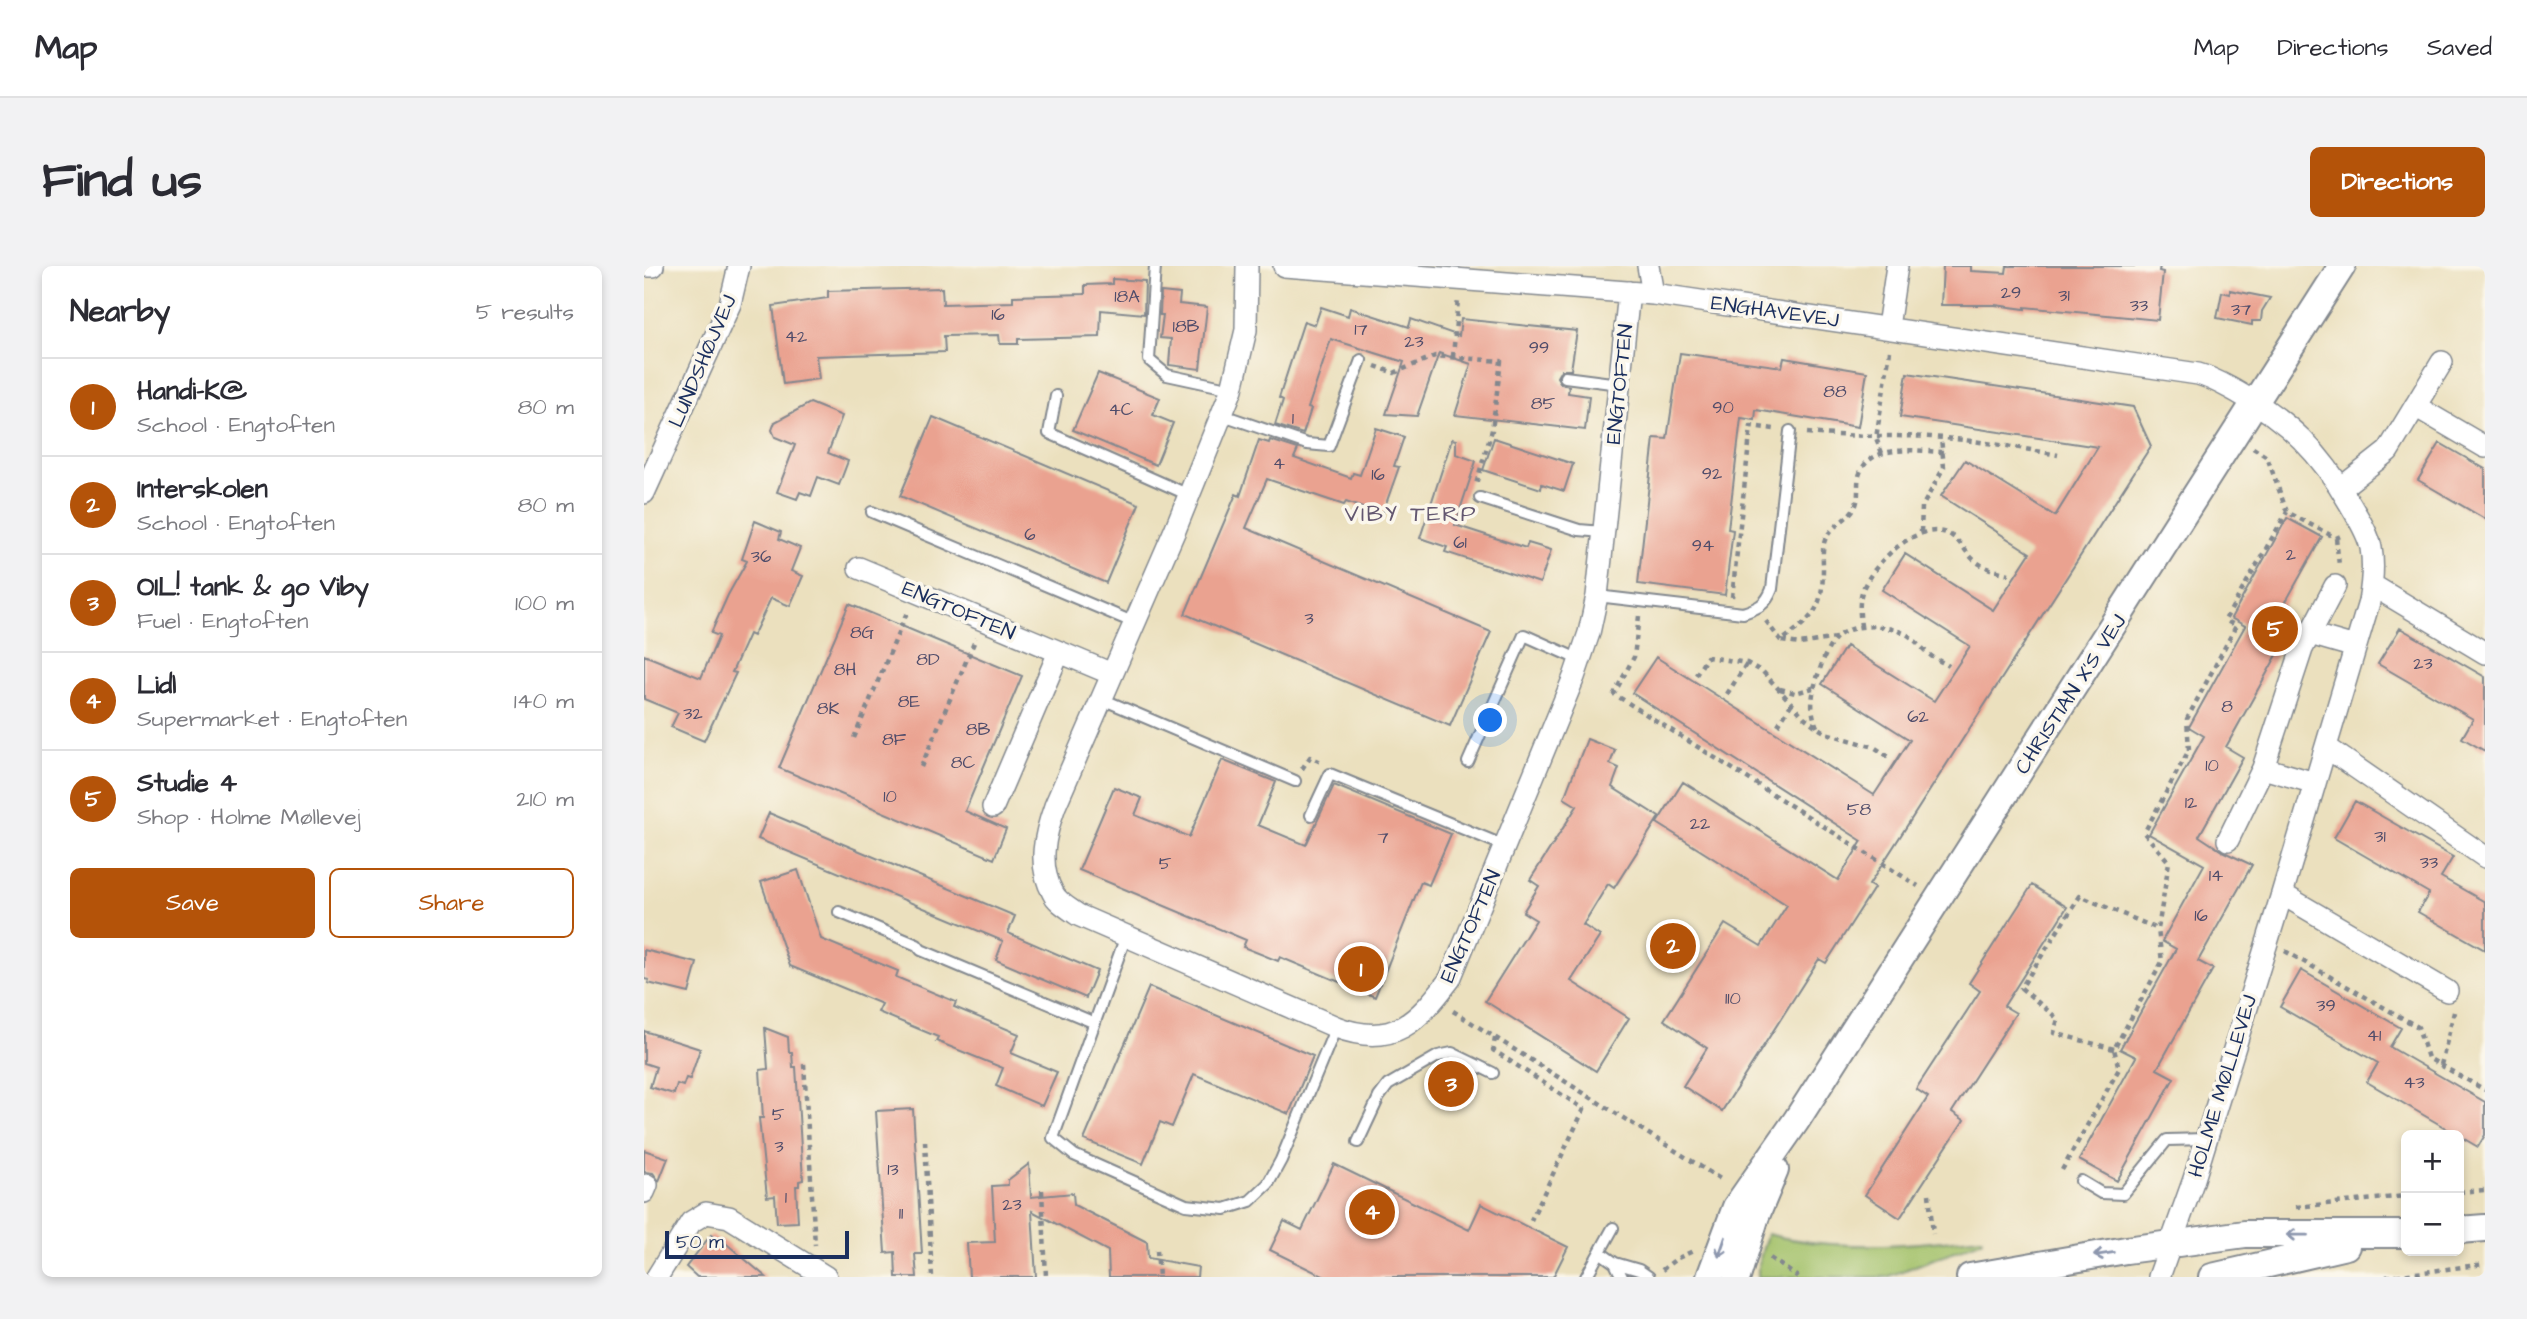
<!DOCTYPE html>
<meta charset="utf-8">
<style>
:root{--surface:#fff;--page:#f2f2f3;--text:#2b2b33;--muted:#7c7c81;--line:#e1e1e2;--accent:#b45309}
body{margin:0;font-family:"Architects Daughter",sans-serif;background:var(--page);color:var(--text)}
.controls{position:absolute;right:21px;bottom:21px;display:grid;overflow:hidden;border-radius:10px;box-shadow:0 4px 10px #0003}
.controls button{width:63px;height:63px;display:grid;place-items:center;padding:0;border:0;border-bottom:2px solid var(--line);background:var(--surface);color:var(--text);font:35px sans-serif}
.scale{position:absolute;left:21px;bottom:18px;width:184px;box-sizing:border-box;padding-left:7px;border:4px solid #1b2f5e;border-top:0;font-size:19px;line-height:24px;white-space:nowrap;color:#1b2f5e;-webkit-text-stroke:5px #fbf7ec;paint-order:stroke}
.you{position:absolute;left:847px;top:455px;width:24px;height:24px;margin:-18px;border:5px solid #fff;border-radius:50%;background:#1a73e8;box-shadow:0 0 0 10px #1a73e833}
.badge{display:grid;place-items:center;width:46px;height:46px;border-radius:50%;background:var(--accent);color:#fff;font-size:23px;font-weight:700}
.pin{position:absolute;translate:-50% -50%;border:4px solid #fff;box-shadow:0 2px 7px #0006}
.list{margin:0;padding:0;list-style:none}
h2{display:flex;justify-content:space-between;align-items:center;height:91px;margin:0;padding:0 28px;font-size:30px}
h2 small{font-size:23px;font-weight:400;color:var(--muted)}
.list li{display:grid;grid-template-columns:46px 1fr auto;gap:21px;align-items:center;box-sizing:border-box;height:98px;padding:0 28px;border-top:2px solid var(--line)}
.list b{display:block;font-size:26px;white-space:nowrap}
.list p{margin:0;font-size:23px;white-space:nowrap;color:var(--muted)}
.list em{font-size:23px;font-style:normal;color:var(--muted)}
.actions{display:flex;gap:14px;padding:21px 28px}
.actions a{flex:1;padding:16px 0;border:2px solid var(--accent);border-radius:10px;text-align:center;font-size:24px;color:var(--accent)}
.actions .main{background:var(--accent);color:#fff}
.map{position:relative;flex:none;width:1841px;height:1011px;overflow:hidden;border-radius:10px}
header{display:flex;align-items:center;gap:42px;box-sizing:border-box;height:98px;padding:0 35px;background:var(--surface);border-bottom:2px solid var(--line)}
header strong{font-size:33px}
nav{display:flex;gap:38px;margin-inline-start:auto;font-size:24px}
.intro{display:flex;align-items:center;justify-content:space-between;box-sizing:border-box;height:168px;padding:0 42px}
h1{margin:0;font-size:49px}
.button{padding:18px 32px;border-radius:10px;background:var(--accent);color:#fff;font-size:24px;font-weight:700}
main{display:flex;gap:42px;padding:0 42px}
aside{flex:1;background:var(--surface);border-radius:10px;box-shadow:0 4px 10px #0003}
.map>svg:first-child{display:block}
.green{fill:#a3c169;stroke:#5f7864;stroke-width:2}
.building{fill:#eaa290}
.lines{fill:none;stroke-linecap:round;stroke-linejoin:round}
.service-casing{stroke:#83888e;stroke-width:14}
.minor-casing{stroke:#83888e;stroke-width:24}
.tertiary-casing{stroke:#83888e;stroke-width:30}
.path{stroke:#83888e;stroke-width:4.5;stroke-dasharray:5 5;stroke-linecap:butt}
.service{stroke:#fff;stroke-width:10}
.minor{stroke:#fff;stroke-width:21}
.tertiary{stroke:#fff;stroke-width:26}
.oneway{stroke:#8d97ae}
.labels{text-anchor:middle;stroke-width:7;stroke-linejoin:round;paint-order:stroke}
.number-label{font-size:18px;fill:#4f4c6a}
.street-label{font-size:21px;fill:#1b2f5e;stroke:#fbf7ec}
.neighbourhood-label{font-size:23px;letter-spacing:2px;fill:#635770;stroke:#fbf7ec}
</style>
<header>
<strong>Map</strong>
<nav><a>Map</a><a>Directions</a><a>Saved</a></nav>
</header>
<div class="intro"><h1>Find us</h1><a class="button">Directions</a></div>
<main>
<aside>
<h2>Nearby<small>5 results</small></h2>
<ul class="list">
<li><span class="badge">1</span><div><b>Handi-K@</b><p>School · Engtoften</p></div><em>80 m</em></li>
<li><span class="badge">2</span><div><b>Interskolen</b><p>School · Engtoften</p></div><em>80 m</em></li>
<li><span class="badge">3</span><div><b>OIL! tank &amp; go Viby</b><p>Fuel · Engtoften</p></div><em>100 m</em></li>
<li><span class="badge">4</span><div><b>Lidl</b><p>Supermarket · Engtoften</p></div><em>140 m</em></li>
<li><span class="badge">5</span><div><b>Studie 4</b><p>Shop · Holme Møllevej</p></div><em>210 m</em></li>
</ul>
<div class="actions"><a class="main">Save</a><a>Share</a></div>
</aside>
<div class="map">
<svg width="1841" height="1011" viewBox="0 0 1841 1011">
<rect width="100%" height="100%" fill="#fbf7ec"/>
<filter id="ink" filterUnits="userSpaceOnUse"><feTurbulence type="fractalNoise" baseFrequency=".0143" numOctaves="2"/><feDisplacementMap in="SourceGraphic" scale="14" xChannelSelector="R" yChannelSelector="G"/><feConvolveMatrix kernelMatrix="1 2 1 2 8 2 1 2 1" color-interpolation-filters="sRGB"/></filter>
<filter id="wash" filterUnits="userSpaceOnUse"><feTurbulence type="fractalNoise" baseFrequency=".00686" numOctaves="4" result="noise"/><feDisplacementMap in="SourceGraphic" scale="28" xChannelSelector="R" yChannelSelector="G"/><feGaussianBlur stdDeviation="1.57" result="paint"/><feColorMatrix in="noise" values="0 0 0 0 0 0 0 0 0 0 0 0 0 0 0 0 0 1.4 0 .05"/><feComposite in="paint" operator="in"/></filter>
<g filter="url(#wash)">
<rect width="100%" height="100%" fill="#ebe0be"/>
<path class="green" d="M1123 968C1195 986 1265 979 1338 971L1339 974 1243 1011H1114V999Z"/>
<g id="blocks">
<path class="building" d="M1299 0H1327V5L1362 7 1363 0H1516L1515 5 1519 6 1514 54 1381 41V43L1351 39H1297Z
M468 13 501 15 500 48 457 44 456 71 374 73V78H356L355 69 300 70 301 86 172 90 175 113 139 118 129 40 184 32V25L298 22 299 38 369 36V30L441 28V19L468 18Z
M1586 24 1626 32 1618 45 1617 55H1608V59L1573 52 1578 26 1586 28Z
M517 26 536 28 535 38 563 41 556 103 525 99 527 73 516 72 519 49H516Z
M677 41 704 50 706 42 765 61 767 53 815 70 817 53 933 65 927 104H917L913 111 917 118 925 120 924 127 945 130 941 164 811 149 827 98 795 87 773 150 742 148 760 96 687 73 664 142 667 143 659 168 631 159 639 134 635 132 660 55 671 59Z
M1036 87 1138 101 1140 92 1223 106 1214 161 1112 144 1111 154 1097 152 1084 263 1089 264 1081 329 994 318 1010 172 1023 173Z
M454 107 516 132 509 149 529 157 512 199 429 164Z
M1263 107 1489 141 1507 180 1225 619 1230 622 1182 697 1175 693 1078 845 1039 820 1063 782 1020 754 1081 658 1117 680 1143 639 1013 557 1039 516 1194 614 1218 575 988 427 1012 391 1230 529 1266 474 1178 418 1202 380 1290 435 1326 380 1238 324 1261 288 1349 344 1386 287 1297 230 1321 194 1411 250 1454 181 1256 151Z
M166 137 198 150 184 187 204 195 195 219 174 211 167 230 156 226 153 233 133 226 151 179 131 171 128 164 131 156Z
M289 151 495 238 462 317 256 230Z
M732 162 760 171 750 200 755 201 738 249 702 236 700 239 623 213 602 262 847 366 806 460 541 348 592 228 596 230 615 174 625 177 626 174 654 183 650 192 707 212 709 207 716 209Z
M850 172 929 198 920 225 898 218 897 223 839 204Z
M808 173 812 174V188L832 195 811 259 882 282 884 277 907 284 896 317 801 286 803 281 776 272Z
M1796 177 1841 203V253L1774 214Z
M1643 252 1678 271 1622 371 1638 380 1582 481 1599 491 1555 570 1578 585 1608 599 1554 695 1569 703 1513 803 1530 812 1473 915 1435 894 1492 791 1476 783 1532 683 1518 675 1560 599 1505 568 1560 470 1545 461 1601 360 1587 352Z
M111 255 137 266 135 273 156 282 147 305 159 310 146 340 127 332 109 370 105 368 88 406 92 407 60 475 27 461 34 447 0 433V389L57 412 75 370 67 367 84 329 103 295 98 293Z
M205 338 378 410 321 545 362 563 350 593 135 502Z
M1756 362 1841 411V485L1818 472 1829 453 1734 398Z
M943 473 971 484 966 498 975 502 968 521 1015 551 970 622 964 618 939 659 956 670 927 715 985 752 952 805 841 735 892 654 879 646 895 620 886 614 933 540 920 532Z
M578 494 632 516 614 559 662 579 690 519 807 568 785 619 777 616 731 731 636 691 634 695 599 681 602 674 435 604 470 521 498 532 491 549 545 571Z
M1711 535 1809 591 1797 611 1841 636V684L1774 646 1785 627 1690 572Z
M125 547 371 650 364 667 453 705 442 732 352 694 359 675 114 573Z
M154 604 177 673 254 705 252 711 312 736 310 741 375 768 367 787 413 806 398 840 352 820 359 802 292 775 294 771 234 746 238 738 146 700 117 616Z
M1388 619 1423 641 1360 740 1372 747 1308 846 1320 854 1256 952 1221 929 1284 831 1272 823 1336 725 1325 717Z
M0 684 53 697 45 727 4 717 5 714 0 713Z
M1657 704 1757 762 1746 781 1841 836V869L1834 881 1723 816 1734 797 1636 741Z
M505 721 669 790 645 848 550 808 528 861 516 856 499 898 440 874Z
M121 762 144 771 145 786H148L149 801H152L159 914 155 915V920H152L154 956 133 957 131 930 123 931 115 852H119L116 804 124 803Z
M0 765 56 783 46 813 42 812 39 820 33 818 30 828 6 821 12 801 0 797Z
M269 843 278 988H271L273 1011H252L251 986 241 987 232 845Z
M0 884 24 892 15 915 9 907 0 906Z
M385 898 387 931 429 927 430 939 503 976 504 992 554 1001 553 1011H465L464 985 388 945 392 1011H325L323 977 351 976 348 920 364 919V914Z
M690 898 825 964 837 938 924 981 909 1011H681L626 984 640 955 658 964Z
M67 969 76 976 78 974 122 1011H53L42 1001Z"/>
</g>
</g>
<g filter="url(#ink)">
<use href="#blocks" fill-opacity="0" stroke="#83888e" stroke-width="2"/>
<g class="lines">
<defs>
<path id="service" d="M511 0 505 94 523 109 588 123
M921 111 975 118
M412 130 405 167 545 229
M576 148 663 178 685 180 717 94
M836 232 935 264 959 266
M228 246 491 357
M953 330 1099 347C1114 342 1122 339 1128 323L1146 165
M458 433 651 515
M824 496 880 369 936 394
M667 549 686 508 861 580
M195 646 273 679 277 684 451 757
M482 670 409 872 430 889 542 939 581 943 606 935 624 918 637 894 692 761
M714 876 735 831 744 819 794 790 808 787 849 807
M1437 915 1457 927 1479 928 1523 874 1562 873
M957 987 971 997 995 1004 1005 1011
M971 997 978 1011
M942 1011 969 962"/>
<path id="minor" d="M0 0H9
M603 0 602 64 588 123 531 264 411 540C401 568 393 599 409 627 413 636 426 643 434 649L692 761C750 783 774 755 806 713L930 411 945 367 953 330 985 26
M640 0 1009 28 1554 108C1569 112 1580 119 1593 126 1645 155 1677 187 1706 238 1714 252 1724 267 1727 282 1730 299 1728 319 1725 336L1638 628 1550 913 1515 1011
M1004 0 1009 28
M1244 61 1253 0
M1771 140 1841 181
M1697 222 1744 185 1798 96
M0 227 86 38 95 0
M215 302 468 408
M1728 319 1841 387
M1666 368 1711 381
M1682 481 1841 591
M1619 502 1671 517
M349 541 415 386
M1584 574 1619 502 1658 383 1691 320
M1638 628 1803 725
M0 926 3 919
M13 1011 47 956 62 947 85 951 182 1011"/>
<path id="tertiary" d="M1815 964 1841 962
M1066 1011 1092 941 1152 855 1698 0
M1093 1011 1112 950 1131 904
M1326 1011 1482 984 1601 968H1762
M1568 1011 1702 980"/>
</defs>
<use href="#service" class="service-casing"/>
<use href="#minor" class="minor-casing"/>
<use href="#tertiary" class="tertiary-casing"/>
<path class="path" d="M809 91 814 33
M731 100 750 107 791 90 857 95 848 164 832 218
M1163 167C1204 171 1245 169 1287 171 1330 174 1372 181 1414 189
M1609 182 1623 191 1643 246 1692 272 1699 269
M1238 187 1232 172 1246 85
M1277 266 1278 241 1300 201 1297 172
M1692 272 1695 299
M1088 331 1107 160 1130 163
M995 350 990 391 970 428 1274 620
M1122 355 1137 375
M1217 361C1216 348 1214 336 1219 323 1230 296 1277 250 1308 270 1317 276 1322 287 1330 294 1341 303 1353 305 1365 308
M1192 372 1156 378 1137 375C1170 351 1179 344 1179 301 1179 292 1178 282 1181 274 1188 258 1205 254 1212 239 1216 228 1212 217 1216 207 1227 177 1274 185 1299 186
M1052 409 1063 391 1103 397 1119 406 1160 451 1174 462 1182 467 1230 481 1248 493
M1136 423 1151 427 1169 422
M1083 428 1103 397
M1134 459 1148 437
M1173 461C1164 440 1169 423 1176 403 1179 393 1186 377 1194 370 1212 356 1242 359 1262 368 1271 373 1278 383 1286 389 1292 394 1299 396 1305 400
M210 472 264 344
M277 501 332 372
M658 503 666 491 677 496
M1641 685 1774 761 1784 792 1841 824
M809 745 1078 914 1077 916
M851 772 849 784 940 843 887 954
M1470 783 1410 767 1414 753 1377 722 1436 630 1514 663
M160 798 171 979
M1797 799 1810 746
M281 875 288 1011
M1418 904 1475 803 1470 783 1518 696 1514 663 1525 596 1500 567 1545 484 1543 453 1592 360 1581 354 1643 246
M398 924 402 1011
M1815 926 1841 924
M1285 928 1289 968
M1652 941 1762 930
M513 984 515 1011
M1126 992 1154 1011
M1018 1004 1032 993 1049 985
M1742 1011 1841 998"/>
<use href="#service" class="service"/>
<use href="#minor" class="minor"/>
<use href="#tertiary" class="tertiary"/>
</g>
<defs><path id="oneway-shaft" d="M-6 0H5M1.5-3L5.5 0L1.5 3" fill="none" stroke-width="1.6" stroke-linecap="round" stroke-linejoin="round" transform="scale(1.75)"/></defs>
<g class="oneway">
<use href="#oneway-shaft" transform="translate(1653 969) rotate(-179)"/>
<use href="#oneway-shaft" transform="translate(1078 981) rotate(109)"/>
<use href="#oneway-shaft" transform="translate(1460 988) rotate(171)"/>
</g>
</g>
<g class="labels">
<g class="number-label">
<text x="1367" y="32">29</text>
<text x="1420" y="35">31</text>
<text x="483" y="36">18A</text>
<text x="1495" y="45">33</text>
<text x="1597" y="49">37</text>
<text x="354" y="54">16</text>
<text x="542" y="66">18B</text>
<text x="717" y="69">17</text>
<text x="152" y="76">42</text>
<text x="770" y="81">23</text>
<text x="895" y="87">99</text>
<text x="1191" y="131">88</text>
<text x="899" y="143">85</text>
<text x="1079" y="147">90</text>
<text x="477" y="149">4C</text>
<text x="649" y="158">1</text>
<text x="635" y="203">4</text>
<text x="1068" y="213">92</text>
<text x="734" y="214">16</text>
<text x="386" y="274">6</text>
<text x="816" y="282">61</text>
<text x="1059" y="285">94</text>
<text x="1647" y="294">2</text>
<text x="117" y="296">36</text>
<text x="665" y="358">3</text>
<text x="218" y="372">8G</text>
<text x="284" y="399">8D</text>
<text x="1779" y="403">23</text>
<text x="201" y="409">8H</text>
<text x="265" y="441">8E</text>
<text x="1583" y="446">8</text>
<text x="184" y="448">8K</text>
<text x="49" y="453">32</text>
<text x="1274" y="456">62</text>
<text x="334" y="469">8B</text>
<text x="250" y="479">8F</text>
<text x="319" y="502">8C</text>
<text x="1568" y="505">10</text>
<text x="246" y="536">10</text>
<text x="1547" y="542">12</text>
<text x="1215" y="549">58</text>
<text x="1056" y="563">22</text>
<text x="1736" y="576">31</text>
<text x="739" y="577">7</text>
<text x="1785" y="602">33</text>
<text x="521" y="603">5</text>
<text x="1572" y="615">14</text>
<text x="1557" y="655">16</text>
<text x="1089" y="738">110</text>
<text x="1682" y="745">39</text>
<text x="1730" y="775">41</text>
<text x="1770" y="822">43</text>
<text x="134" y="854">5</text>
<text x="135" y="886">3</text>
<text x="249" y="909">13</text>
<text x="142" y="937">1</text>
<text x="368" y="944">23</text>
<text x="257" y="953">11</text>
</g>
<g class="street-label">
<text transform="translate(1131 45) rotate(8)" y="7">ENGHAVEVEJ</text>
<text transform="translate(58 95) rotate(-67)" y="7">LUNDSHØJVEJ</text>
<text transform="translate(975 118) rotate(-84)" y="7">ENGTOFTEN</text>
<text transform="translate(315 344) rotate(23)" y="7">ENGTOFTEN</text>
<text transform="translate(1426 428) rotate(-57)" y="7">CHRISTIAN X'S VEJ</text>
<text transform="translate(826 660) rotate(-66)" y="7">ENGTOFTEN</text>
<text transform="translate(1578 820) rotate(-73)" y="7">HOLME MØLLEVEJ</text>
</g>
<g class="neighbourhood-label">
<text x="767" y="255">VIBY TERP</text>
</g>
</g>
</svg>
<div class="controls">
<button>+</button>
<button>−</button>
</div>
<div class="scale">50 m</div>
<div class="you"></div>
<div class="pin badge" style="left:717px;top:703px">1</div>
<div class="pin badge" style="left:1029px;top:680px">2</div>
<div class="pin badge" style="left:807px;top:818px">3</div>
<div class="pin badge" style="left:728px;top:946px">4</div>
<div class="pin badge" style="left:1631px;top:363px">5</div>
</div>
</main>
